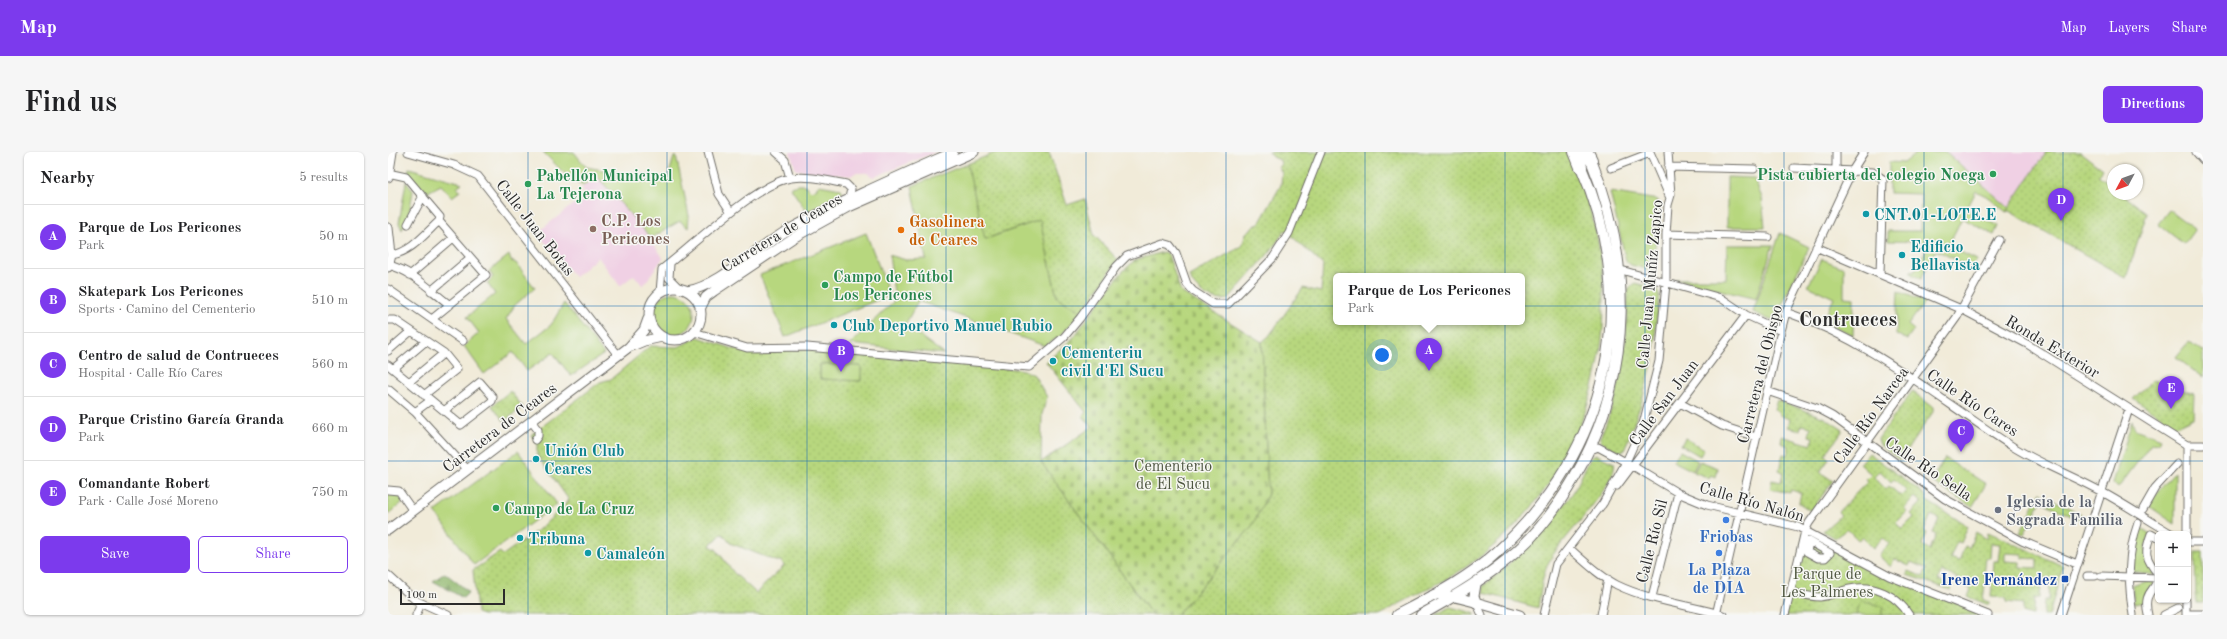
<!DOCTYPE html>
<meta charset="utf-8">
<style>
:root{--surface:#fff;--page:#f6f6f6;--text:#202124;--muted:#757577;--line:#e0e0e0;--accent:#7c3aed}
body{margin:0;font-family:"Old Standard TT",serif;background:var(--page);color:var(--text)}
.controls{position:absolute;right:12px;bottom:12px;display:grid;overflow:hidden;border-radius:6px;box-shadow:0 1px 3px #0004}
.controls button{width:36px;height:36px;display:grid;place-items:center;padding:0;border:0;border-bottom:1px solid var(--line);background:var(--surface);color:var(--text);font:20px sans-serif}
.compass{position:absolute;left:1719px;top:12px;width:36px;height:36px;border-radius:50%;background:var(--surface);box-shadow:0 1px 3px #0004;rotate:229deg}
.scale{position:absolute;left:12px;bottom:10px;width:105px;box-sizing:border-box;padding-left:4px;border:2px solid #2b2b2b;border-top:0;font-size:11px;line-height:14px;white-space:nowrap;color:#2b2b2b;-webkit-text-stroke:3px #f6f6f2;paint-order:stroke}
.you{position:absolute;left:994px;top:203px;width:14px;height:14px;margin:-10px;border:3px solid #fff;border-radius:50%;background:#1a73e8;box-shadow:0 0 0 6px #1a73e833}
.badge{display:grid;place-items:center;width:26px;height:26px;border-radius:50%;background:var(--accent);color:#fff;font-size:13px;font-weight:700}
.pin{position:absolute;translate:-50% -33px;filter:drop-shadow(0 1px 2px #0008)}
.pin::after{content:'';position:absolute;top:21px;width:14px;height:12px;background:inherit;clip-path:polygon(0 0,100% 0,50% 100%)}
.popup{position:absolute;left:945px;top:121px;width:192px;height:52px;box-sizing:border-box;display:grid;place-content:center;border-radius:6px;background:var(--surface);filter:drop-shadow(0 1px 3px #0005);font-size:13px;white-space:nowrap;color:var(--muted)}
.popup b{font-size:15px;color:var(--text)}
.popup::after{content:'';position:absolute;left:50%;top:100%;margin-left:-8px;border:8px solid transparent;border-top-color:var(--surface)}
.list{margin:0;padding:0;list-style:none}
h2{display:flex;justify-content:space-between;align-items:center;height:52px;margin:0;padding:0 16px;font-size:17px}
h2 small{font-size:13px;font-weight:400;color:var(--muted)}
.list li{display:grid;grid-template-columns:26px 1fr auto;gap:12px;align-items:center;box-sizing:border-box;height:64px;padding:0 16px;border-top:1px solid var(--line)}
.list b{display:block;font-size:15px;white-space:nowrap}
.list p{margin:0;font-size:13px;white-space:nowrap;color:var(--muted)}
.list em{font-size:13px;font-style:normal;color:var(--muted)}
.actions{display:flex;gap:8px;padding:12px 16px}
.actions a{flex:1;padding:9px 0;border:1px solid var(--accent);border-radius:6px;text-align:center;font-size:14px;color:var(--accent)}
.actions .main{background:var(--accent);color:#fff}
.map{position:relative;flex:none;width:1815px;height:463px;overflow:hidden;border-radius:6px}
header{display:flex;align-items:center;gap:24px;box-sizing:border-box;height:56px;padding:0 20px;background:var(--accent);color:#fff}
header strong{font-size:19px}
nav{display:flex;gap:22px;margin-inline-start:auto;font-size:14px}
.intro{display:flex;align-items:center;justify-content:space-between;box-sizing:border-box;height:96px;padding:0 24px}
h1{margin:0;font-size:28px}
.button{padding:10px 18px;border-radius:6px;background:var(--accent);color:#fff;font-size:14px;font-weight:700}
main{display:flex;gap:24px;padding:0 24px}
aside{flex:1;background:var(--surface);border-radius:6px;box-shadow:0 1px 3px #0004}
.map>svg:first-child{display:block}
.built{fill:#f0d0e4}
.green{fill:#b7d77e;stroke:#718154}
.forest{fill:url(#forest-firs);stroke:#5e724c}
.cemetery{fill:url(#cemetery-stones);stroke:#718154}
.park{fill:url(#park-dots);stroke:#718154;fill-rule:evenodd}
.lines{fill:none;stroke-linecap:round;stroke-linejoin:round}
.street-casing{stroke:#706e68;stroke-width:9}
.secondary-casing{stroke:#706e68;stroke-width:11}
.primary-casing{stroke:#706e68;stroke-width:12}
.highway-casing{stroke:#706e68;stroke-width:14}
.street{stroke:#fff;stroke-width:7}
.secondary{stroke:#fff;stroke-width:9}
.primary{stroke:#fff;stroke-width:10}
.highway{stroke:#fff;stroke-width:12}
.grid{fill:none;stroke:#1f6fb2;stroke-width:1;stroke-opacity:0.55}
.leisure-dot{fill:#2e9e5b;stroke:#f6f6f2;stroke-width:1.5}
.culture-dot{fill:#0f9aa8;stroke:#f6f6f2;stroke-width:1.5}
.education-dot{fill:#8d6e63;stroke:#f6f6f2;stroke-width:1.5}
.food-dot{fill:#e8710a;stroke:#f6f6f2;stroke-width:1.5}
.worship-dot{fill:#6b7280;stroke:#f6f6f2;stroke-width:1.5}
.shop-dot{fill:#3f7fe0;stroke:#f6f6f2;stroke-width:1.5}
.transit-dot{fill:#1a4fb4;stroke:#f6f6f2;stroke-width:1.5}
.labels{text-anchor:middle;stroke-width:3;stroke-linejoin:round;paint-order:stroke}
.leisure-label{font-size:16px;font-weight:bold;fill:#27864d;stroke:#f6f6f2;text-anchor:start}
.culture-label{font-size:16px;font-weight:bold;fill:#0d838f;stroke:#f6f6f2;text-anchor:start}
.education-label{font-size:16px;font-weight:bold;fill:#785e54;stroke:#f6f6f2;text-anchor:start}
.food-label{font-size:16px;font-weight:bold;fill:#c56008;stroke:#f6f6f2;text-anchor:start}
.street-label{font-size:16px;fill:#2b2b2b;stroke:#f6f6f2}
.park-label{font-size:16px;fill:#4e5640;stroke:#f6f6f2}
.worship-label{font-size:16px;font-weight:bold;fill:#5b616d;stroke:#f6f6f2;text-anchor:start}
.shop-label{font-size:16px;font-weight:bold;fill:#366cbe;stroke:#f6f6f2}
.transit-label{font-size:16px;font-weight:bold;fill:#164399;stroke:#f6f6f2;text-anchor:end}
.district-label{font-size:20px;font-weight:bold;fill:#2b2b2b;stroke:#f6f6f2}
</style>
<header>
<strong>Map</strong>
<nav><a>Map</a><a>Layers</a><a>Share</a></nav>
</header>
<div class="intro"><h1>Find us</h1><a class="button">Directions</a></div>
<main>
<aside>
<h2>Nearby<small>5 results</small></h2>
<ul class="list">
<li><span class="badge">A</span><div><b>Parque de Los Pericones</b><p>Park</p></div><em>50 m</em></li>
<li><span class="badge">B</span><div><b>Skatepark Los Pericones</b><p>Sports · Camino del Cementerio</p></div><em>510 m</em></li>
<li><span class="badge">C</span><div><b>Centro de salud de Contrueces</b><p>Hospital · Calle Río Cares</p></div><em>560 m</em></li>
<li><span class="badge">D</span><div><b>Parque Cristino García Granda</b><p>Park</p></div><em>660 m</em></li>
<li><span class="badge">E</span><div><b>Comandante Robert</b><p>Park · Calle José Moreno</p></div><em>750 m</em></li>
</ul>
<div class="actions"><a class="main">Save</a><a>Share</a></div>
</aside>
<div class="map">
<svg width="1815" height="463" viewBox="0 0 1815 463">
<defs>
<pattern id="forest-firs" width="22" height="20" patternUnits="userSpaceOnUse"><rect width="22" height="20" fill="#91b86d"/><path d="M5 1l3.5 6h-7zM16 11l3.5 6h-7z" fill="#77965a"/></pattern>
<pattern id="cemetery-stones" width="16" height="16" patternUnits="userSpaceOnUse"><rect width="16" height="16" fill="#b7d77e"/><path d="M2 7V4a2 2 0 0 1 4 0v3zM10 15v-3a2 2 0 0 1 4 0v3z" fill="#9eb96d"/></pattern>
<pattern id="park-dots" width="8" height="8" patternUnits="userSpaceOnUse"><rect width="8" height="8" fill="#b7d77e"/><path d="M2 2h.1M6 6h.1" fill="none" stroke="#9eb96d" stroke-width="1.8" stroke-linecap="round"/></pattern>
</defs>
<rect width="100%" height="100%" fill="#f6f6f2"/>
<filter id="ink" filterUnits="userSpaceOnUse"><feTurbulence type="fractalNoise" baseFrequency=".025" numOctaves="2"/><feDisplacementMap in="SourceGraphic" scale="8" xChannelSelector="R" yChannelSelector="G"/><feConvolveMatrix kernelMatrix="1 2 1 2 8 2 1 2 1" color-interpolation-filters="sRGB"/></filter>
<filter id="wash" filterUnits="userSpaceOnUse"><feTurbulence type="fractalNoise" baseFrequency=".012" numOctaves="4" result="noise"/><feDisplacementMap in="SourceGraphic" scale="16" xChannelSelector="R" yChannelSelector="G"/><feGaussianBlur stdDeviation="0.9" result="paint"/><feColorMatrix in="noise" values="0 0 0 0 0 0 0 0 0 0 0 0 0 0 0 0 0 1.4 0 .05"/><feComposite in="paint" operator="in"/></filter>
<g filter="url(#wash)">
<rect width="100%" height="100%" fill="#f1ebd9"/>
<path class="built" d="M402 0H548L486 25 480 21H467L463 24 408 18Z
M1558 0H1658L1621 56Z
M208 23 253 73 275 106 255 134 246 123 232 134 210 105 187 125 149 81 197 43 194 36Z"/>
<path class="green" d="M155 0H186L198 15 279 29 286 5 288 4 301 64 300 76 292 69 263 86 208 23 197 33 186 29 176 21Z
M1530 0H1558L1621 56 1618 60 1602 46 1588 39 1579 57 1610 74 1606 83 1574 66 1560 94 1589 108 1584 116 1548 98 1533 127 1522 121 1523 119 1526 120 1540 94 1533 90 1500 89V79H1532L1533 42 1501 41V10L1516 11Z
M579 12 598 87 652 68 669 145 694 160 672 184 657 194 530 149 517 173 556 202 462 192 507 148 501 103 518 108 538 107 524 34Z
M21 16 74 31 69 35 72 39 64 45 53 33 38 41C29 37 28 26 20 22Z
M1339 25 1366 26 1374 46 1377 75H1339Z
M18 30 25 39 21 62 14 78 11 71Z
M411 33H417L423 39 428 37 431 33 453 37 455 40 419 60 402 35Z
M1222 40 1270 48 1266 119 1243 113 1238 109Z
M1781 58 1807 77 1796 92 1770 72Z
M478 81 502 143 397 185 372 123Z
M1392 81 1421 95 1387 168H1382L1365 160Z
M1339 93H1385L1368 147 1288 127H1338Z
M121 103 123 109 128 111 147 136 127 153 118 167 138 192 163 173 176 151 216 202 183 224 165 201 139 219 125 200 96 222 76 194 91 181 79 165 107 142 99 131 105 125 101 119Z
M1434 107 1456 116V145L1466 146 1465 183 1435 169 1446 146 1420 134Z
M1510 139 1537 150 1520 173 1526 178 1519 188 1508 182Z
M264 162a21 21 0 1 1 42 0a21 21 0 1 1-42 0Z
M1801 189 1815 200V226L1788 205Z
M432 212 474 214 473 229 432 227Z
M1744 269 1747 277 1773 287 1771 291 1763 292 1730 336 1725 331Z
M1297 286 1316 297 1312 304 1293 293Z
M130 299 169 352 86 413 47 360Z
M1292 299 1310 309 1305 319 1285 309Z
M1557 306 1598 332 1584 355 1543 329Z
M1312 309 1330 316 1328 325 1323 323 1321 326 1306 320Z
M1787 320V372L1761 354 1767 343Z
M0 341 10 342 15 350 0 363Z
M1652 341 1693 362 1691 368 1653 349 1636 382 1632 381Z
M1752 375 1762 382 1757 396 1766 423 1745 419 1748 387Z
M1766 426 1768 427 1757 450 1746 452 1744 433Z
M1472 448 1497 455 1494 463H1468Z"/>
<path class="forest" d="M57 421 81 440 75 446 45 429Z"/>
<path class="cemetery" d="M775 100 780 102 793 140 874 190 880 342 864 374 789 463H764L653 310 704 275 695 264 698 260 658 210 685 186 733 121 747 108Z"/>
<path class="park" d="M609 0H661L679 53 697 47 706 83 730 108 694 160 669 145 652 68 597 87 579 12Z
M881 0H1178C1190 25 1202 52 1208 80 1239 216 1178 361 1055 429 1039 437 1023 446 1007 454 1002 457 996 462 990 463 976 463 948 463 932 463 884 463 837 463 789 463L864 374 880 342 874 190 881 184 915 136 933 140 935 113 897 78 882 100 840 147C824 151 807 139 801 124L854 94 858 81 872 70 893 33 894 20 890 15 893 13 892 8 885 5ZM948 124H1134V170H948Z
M1658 0H1692L1714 17 1710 23C1718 29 1725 32 1725 42H1734L1759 61 1738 126 1621 59 1618 60Z
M1247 131 1269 137 1271 142 1265 208 1253 252 1236 299 1232 300 1213 290 1212 285C1235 239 1239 189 1240 138Z
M310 185 346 197 360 199 420 197 636 218 646 223 659 245 654 262 653 310 764 463H96L89 461 85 418 112 400 115 403 154 375 181 348 149 303V291L143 283 212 230 223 227 262 194 290 195ZM432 212 473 214V229L432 227ZM333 382 336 383 342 391 388 409H394L396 414 368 441 346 421 328 397 322 394 324 390 328 388Z
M1765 228 1806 242 1805 266 1788 274 1745 247Z
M122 239 135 255 116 269 104 254Z
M1524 239 1545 255V260L1512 308 1492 293 1490 287Z
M1389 248 1437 266 1455 278 1437 303 1441 307 1432 320 1445 329 1423 359 1411 351 1413 341 1403 338 1402 341 1382 337 1384 328 1393 330 1395 320 1391 318 1395 302 1399 303 1401 294 1393 291 1394 284 1423 293 1425 285 1421 284 1423 275 1413 273 1412 278 1400 275 1402 267 1393 264 1386 257Z
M1481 301 1537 343 1539 349 1580 374 1573 391 1569 389 1562 406 1571 409 1577 394 1581 396 1588 380 1599 387 1600 380 1675 414 1661 463H1655L1656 448H1661L1662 427 1653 426 1651 446H1646L1645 463 1635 460V452L1618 450V446L1603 445 1604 432H1597L1595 448 1601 450V453L1580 445 1583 437 1568 430 1569 426 1554 419 1550 428 1564 434 1563 438 1519 423 1521 419 1535 425 1539 417 1523 410 1521 414 1506 407 1503 415 1491 404 1501 392 1495 386 1485 396 1474 385 1470 388 1459 377 1447 386 1435 379 1453 363 1450 360 1480 329 1478 327 1483 322 1472 312ZM1492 319 1503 330 1506 327 1518 339 1513 344 1501 334 1498 337 1486 325ZM1527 345 1533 351 1523 362 1526 365 1514 377 1508 371 1519 360 1516 357ZM1543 363 1551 367 1545 381 1548 383 1542 398 1534 393 1539 381 1536 379ZM1603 391 1612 392 1610 409H1606L1605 424 1596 423 1598 406H1602ZM1617 401 1634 402V406L1649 407V416L1632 415V410L1617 409Z
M1207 302 1226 311C1232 329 1173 388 1163 406 1154 420 1153 441 1150 456L1096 441 1095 434C1129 407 1158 377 1184 342 1193 330 1196 312 1207 302Z
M1417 379 1501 424 1600 463H1494L1496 455 1473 448 1468 463H1397Z
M1807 400H1815V451H1808Z
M1062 455 1086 461 1088 463H1047Z"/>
</g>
<g filter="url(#ink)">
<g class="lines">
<defs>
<path id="street" d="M20 0 66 13 90 24 230 203
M320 0 331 42 343 60
M388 0 397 8 402 26
M1262 0 1282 46
M1808 0 1815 8
M1280 15 1366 17
M1223 16 1262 1
M1406 16 1485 20 1495 27 1492 122
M1448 17V0
M0 21 18 25 52 65 51 69 98 123 44 167
M20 72 35 44
M1278 82 1380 85
M1428 95 1573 157 1639 192 1799 293
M3 103C22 101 37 82 51 69
M282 112 281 126 292 137
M0 113C24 118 43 139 62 153
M1233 118 1333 146 1358 163 1393 179
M22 123 65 86
M0 137 75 189
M43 139 82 106
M272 140 274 117C305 94 368 31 403 26 421 23 441 29 458 32L463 37 461 46
M1398 160C1485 190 1551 248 1627 296 1655 313 1685 324 1714 340 1738 353 1760 368 1784 382
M0 168H7L56 201 69 217 36 243
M306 180 359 196 419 195 641 215 676 185 692 166 728 115 739 104 775 91 782 93 788 101 799 132 805 139 825 152H840L845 147 885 106 901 81 933 0
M0 199 23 179
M0 213C25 233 49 253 73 273L104 249 105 245 92 230 56 259
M5 217 38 189
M21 230 56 201
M0 237 27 260 79 317
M1379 239 1429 256 1444 264 1557 347 1634 389 1689 412
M1292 251 1334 274 1368 285
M27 260 43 248
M143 269 150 278V284L147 288
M1799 293H1815
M1200 299 1210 295 1245 314 1290 341 1319 353 1410 375 1501 424 1600 463
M1229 334 1358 163
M0 338 11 339 25 359
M1214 353 1238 310 1255 272 1271 209 1278 131V82L1280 53 1283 43 1280 0
M1755 357 1767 336 1789 312
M1799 382V293
M1770 386 1763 382C1756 401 1757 406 1770 422
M1421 389 1442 401 1437 406H1430L1419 400Z
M1800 390H1815
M1181 396C1196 409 1211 424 1229 433 1262 449 1301 453 1335 463
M0 423 27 448 60 463
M1699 424H1707
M1713 424 1770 426
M1407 441C1416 443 1424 445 1432 445 1443 444 1452 439 1462 437 1486 432 1509 443 1521 463
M1264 445 1290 341
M1089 452 1094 463
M1798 462H1815
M28 463 33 452
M1156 463 1168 412 1216 350
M1213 463 1220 427
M1328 463 1393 179 1398 160 1464 19 1476 0
M1397 463 1417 379 1421 371 1569 165 1611 88
M1673 463 1741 257
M1745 463C1740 431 1739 402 1750 371
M1760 463C1754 437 1769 440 1770 424
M1776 463 1790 456
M1798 463V448"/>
<path id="secondary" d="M0 25 4 0
M0 76 3 103 0 115
M261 162a26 26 0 1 1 52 0a26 26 0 1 1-52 0Z
M299 139C329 135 372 94 400 78 454 49 509 25 565 0
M312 157 318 145 326 139 405 86 461 55 586 0
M244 194 256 189 274 185
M0 378 241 195 256 178 260 167
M1088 432 1086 444 1089 452
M1045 443C1062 440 1112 458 1132 463"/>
<path id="primary" d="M1009 463C1043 445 1081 426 1109 400 1220 299 1254 153 1193 15
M1033 463C1067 444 1100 425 1129 399 1156 375 1177 344 1194 312 1244 216 1244 107 1203 8"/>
<path id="highway" d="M1187 0 1193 15
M1199 0 1203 8"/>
</defs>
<use href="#street" class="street-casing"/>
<use href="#secondary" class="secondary-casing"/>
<use href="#primary" class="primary-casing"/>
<use href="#highway" class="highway-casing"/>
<use href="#street" class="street"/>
<use href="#secondary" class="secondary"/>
<use href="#primary" class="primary"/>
<use href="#highway" class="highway"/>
</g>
</g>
<path class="grid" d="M140 0V463M279 0V463M419 0V463M558 0V463M698 0V463M838 0V463M977 0V463M1117 0V463M1257 0V463M1396 0V463M1536 0V463M1675 0V463M0 154H1815M0 309H1815"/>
<g class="leisure-dot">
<circle cx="1605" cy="22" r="4"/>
<circle cx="140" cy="32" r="4"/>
<circle cx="437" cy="133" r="4"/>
<circle cx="108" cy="356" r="4"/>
</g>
<g class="culture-dot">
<circle cx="1478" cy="62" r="4"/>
<circle cx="1514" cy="103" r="4"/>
<circle cx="446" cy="173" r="4"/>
<circle cx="665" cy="209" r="4"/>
<circle cx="148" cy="307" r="4"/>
<circle cx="132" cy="386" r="4"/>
<circle cx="200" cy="401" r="4"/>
</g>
<circle class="education-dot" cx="205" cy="77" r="4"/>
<circle class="food-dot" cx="513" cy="78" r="4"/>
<circle class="worship-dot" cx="1610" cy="358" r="4"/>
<g class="shop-dot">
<circle cx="1338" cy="368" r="4"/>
<circle cx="1331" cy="401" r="4"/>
</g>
<rect class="transit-dot" x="1673" y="423" width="8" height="8" rx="2"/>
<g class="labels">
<g class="leisure-label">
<text x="1597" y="28" text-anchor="end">Pista cubierta del colegio Noega</text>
<text x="148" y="29">Pabellón Municipal<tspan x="148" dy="18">La Tejerona</tspan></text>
<text x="445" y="130">Campo de Fútbol<tspan x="445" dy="18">Los Pericones</tspan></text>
<text x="116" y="362">Campo de La Cruz</text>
</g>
<g class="culture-label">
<text x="1486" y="68">CNT.01-LOTE.E</text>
<text x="1522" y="100">Edificio<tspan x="1522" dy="18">Bellavista</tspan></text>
<text x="454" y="179">Club Deportivo Manuel Rubio</text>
<text x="673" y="206">Cementeriu<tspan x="673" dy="18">civil d'El Sucu</tspan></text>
<text x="156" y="304">Unión Club<tspan x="156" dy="18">Ceares</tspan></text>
<text x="140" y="392">Tribuna</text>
<text x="208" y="407">Camaleón</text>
</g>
<g class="education-label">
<text x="213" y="74">C.P. Los<tspan x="213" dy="18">Pericones</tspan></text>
</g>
<g class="food-label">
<text x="521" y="75">Gasolinera<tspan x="521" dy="18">de Ceares</tspan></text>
</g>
<g class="street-label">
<text transform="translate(148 75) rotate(52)" y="6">Calle Juan Botas</text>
<text transform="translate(393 80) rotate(-31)" y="6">Carretera de Ceares</text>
<text transform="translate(1261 132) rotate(-85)" y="6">Calle Juan Muñíz Zapico</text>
<text transform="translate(1665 194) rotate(31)" y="6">Ronda Exterior</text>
<text transform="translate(1371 222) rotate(-76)" y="6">Carretera del Obispo</text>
<text transform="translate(1275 250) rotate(-53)" y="6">Calle San Juan</text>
<text transform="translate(1585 250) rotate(34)" y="6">Calle Río Cares</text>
<text transform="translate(1482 263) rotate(-54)" y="6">Calle Río Narcea</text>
<text transform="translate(111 275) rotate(-37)" y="6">Carretera de Ceares</text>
<text transform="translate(1541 316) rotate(34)" y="6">Calle Río Sella</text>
<text transform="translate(1364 349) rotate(16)" y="6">Calle Río Nalón</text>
<text transform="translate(1263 389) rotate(-76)" y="6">Calle Río Sil</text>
</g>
<g class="park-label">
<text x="785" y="319">Cementerio<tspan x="785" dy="18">de El Sucu</tspan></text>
<text x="1439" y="427">Parque de<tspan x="1439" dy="18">Les Palmeres</tspan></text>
</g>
<g class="worship-label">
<text x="1618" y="355">Iglesia de la<tspan x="1618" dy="18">Sagrada Familia</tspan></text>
</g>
<g class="shop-label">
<text x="1338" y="390">Friobas</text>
<text x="1331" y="423">La Plaza<tspan x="1331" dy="18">de DIA</tspan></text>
</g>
<g class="transit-label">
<text x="1669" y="433">Irene Fernández</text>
</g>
<g class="district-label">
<text x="1460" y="174">Contrueces</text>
</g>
</g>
</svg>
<div class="controls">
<button>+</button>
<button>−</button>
</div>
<svg class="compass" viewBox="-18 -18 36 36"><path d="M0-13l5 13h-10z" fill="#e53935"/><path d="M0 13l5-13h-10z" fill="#757577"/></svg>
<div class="scale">100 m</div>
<div class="you"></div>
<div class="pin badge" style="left:1041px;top:219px">A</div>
<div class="popup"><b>Parque de Los Pericones</b>Park</div>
<div class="pin badge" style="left:453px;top:220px">B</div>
<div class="pin badge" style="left:1573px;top:300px">C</div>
<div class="pin badge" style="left:1673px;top:69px">D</div>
<div class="pin badge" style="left:1783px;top:257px">E</div>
</div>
</main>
